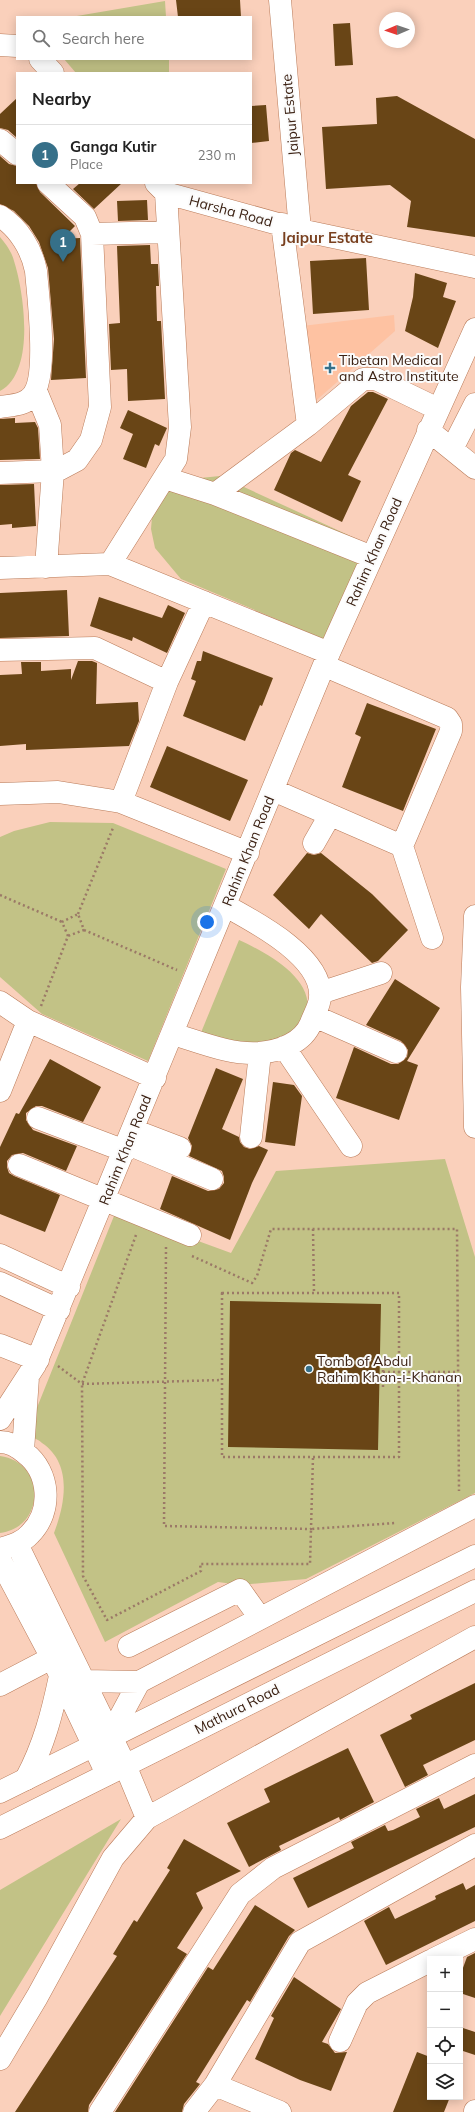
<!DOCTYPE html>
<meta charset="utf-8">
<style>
:root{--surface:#fff;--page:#f2f2f2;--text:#222;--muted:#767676;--line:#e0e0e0;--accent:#367089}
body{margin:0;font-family:Mulish,sans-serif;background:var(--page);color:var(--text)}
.controls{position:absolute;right:12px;bottom:12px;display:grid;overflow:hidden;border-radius:0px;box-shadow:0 2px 10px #0003}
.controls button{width:36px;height:36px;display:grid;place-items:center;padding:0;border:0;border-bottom:1px solid var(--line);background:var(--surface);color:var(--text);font:20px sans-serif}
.compass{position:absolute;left:379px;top:12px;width:36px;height:36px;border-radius:50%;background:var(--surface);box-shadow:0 2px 10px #0003;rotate:268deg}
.you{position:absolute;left:207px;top:922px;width:14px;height:14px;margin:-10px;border:3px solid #fff;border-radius:50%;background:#1a73e8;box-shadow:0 0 0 6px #1a73e833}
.badge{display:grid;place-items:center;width:26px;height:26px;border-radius:50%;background:var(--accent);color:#fff;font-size:13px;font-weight:700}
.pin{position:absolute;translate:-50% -33px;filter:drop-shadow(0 1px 2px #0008)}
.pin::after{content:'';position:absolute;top:21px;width:14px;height:12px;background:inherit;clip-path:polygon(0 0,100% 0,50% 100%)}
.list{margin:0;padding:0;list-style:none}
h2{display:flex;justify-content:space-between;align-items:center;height:52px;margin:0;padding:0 16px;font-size:17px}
h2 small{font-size:13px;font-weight:400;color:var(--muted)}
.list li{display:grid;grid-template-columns:26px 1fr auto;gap:12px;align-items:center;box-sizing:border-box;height:60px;padding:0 16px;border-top:1px solid var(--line)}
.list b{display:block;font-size:15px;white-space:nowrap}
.list p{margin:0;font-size:13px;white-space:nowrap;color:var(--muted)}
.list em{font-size:13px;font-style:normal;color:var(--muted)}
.icon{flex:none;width:22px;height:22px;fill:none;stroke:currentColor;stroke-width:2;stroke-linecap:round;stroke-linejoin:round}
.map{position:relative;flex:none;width:475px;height:2112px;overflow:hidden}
.search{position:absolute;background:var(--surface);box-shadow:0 2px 10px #0003;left:16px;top:16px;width:236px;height:44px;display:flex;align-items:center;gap:10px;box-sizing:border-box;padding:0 14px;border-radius:0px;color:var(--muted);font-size:15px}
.panel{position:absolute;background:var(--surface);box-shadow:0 2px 10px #0003;left:16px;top:72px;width:236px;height:112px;border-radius:0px}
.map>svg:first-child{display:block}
.built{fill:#fec2a2}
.green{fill:#c2c286}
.building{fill:#694516}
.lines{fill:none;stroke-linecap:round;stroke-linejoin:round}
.minor-casing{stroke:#ba7b59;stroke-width:23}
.major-casing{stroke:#ba7b59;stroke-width:23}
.path{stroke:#9b7967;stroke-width:2.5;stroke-dasharray:2 3;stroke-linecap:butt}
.minor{stroke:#fff;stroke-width:22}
.major{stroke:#fff;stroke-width:22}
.poi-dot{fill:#367089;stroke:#fbfbfb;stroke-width:1.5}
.labels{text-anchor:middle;stroke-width:4;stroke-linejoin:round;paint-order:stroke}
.street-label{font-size:14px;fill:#3b2113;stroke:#fbfbfb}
.poi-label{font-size:14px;fill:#3b2113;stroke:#fbfbfb;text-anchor:start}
.neighbourhood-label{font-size:15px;font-weight:bold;fill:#783f1e;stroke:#fbfbfb}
</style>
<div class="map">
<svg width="475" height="2112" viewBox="0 0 475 2112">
<rect width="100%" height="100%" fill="#fad0bb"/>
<path class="built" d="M394 315 395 331 311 405 302 326Z"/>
<path class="green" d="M165 1 166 17H71Z
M64 59H169V73H76Z
M0 237C5 243 12 252 14 261 24 292 36 372 0 391Z
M220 476 370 545 326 640 181 579 155 548 151 529 153 505 172 489 190 479Z
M50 822 113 823 226 869 148 1061 42 1014 0 977V837L14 831Z
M239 940C265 952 309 975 308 1008 308 1016 300 1028 296 1036L249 1046 200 1035Z
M445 1159 475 1257V1493L306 1579 240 1585 218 1582 105 1642 54 1533C65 1504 73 1464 42 1443 38 1439 31 1437 26 1435L116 1211 231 1253 276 1171Z
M0 1456C46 1462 46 1527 0 1533Z
M121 1819 0 2016V1890Z"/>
<path class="building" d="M176 0H240L241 17H178Z
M350 23 353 65 335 66 333 24Z
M397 96 475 139V237L407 227 411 201 390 185 326 189 322 127 377 124 376 98Z
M17 98V138L8 130 0 128V114Z
M266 105 269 141 251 143V106Z
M0 156 9 164 17 166V183H36L40 192 75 226 62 239 80 238 86 378 51 380 54 339 48 268 39 242 29 226 14 211 0 204Z
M80 183H122L94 209 73 189Z
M147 200 148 220 118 221 117 201Z
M150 245 151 264H158L159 286H156L157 321H161L165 399 128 401 127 369 111 370 109 324 120 323 117 246Z
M366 258 369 310 313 314 310 261Z
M415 273 447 283 443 297 456 301 438 348 405 331 413 297Z
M368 392H373L388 399 348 475 361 481 342 522 274 490 291 453 295 450 321 462 351 406Z
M128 410 167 428 159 446 155 444 146 468 123 459 133 434 120 428Z
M15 418V423L35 422 38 428 40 459 0 460V419Z
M34 484 36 526 12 528V524L0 525V485Z
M67 590 69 636 0 638V593Z
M99 597 162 618 168 605 185 613 167 653 133 637 132 641 90 626Z
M203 651 273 678 262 706 260 705 245 741 183 716 196 681 191 679 197 661H201Z
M78 661H92L97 663 96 704 138 702 139 721 129 746 26 750V744L0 746V675L22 674 21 662H41V671L71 669V680Z
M367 703 436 729 403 811 342 787 361 737 355 734Z
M167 746 248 780 230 821 150 787Z
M307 853 314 855 321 853 372 894 408 930 378 961 372 963 321 914 309 929 273 895Z
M395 979 440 1008 407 1061 418 1065 399 1120 336 1098 354 1047 391 1064H398L407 1057 408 1050 401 1041 366 1025Z
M50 1059 101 1087 83 1122 42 1106H36L26 1113V1120L33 1130 77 1146 66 1171 23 1153 12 1155 7 1161V1167L9 1173 14 1176 60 1195 45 1232 0 1214V1147L16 1113 19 1114Z
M216 1068 243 1079 222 1129 239 1137 240 1142 244 1147 250 1149 259 1146 268 1150 252 1183 230 1240 160 1209 172 1176 208 1191 219 1189 224 1183V1177L222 1171 189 1156 192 1146 188 1138Z
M273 1082 294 1085 302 1096 295 1146 265 1142Z
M230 1301 381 1304 378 1450 228 1447Z
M475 1683V1740L423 1765 428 1775 405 1787 380 1735 412 1719 410 1715Z
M348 1748 374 1802 340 1820 339 1817 279 1846 281 1850 249 1867 227 1823 270 1802 264 1789Z
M475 1794V1827L308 1908 293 1878 354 1848 351 1842 385 1825 388 1831 393 1830 420 1817 416 1809 439 1798 444 1809Z
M184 1839 241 1871 196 1893 203 1908 177 1948 187 1954 89 2105 88 2112H15L117 1956 113 1954 134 1920 137 1922 170 1870 167 1868Z
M463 1883 466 1890 475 1885V1921L386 1965 364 1921 389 1907 395 1919 436 1899 435 1896Z
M255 1905 295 1930 289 1936 250 2002 247 2000 196 2082 200 2084 184 2104 182 2112H115L208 1967 213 1970Z
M475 1953V1998L460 1993V1976L467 1957Z
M294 1977 341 2009 322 2042 328 2044 335 2053 347 2052 331 2091 300 2080 255 2059 274 2018 271 2016Z
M460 2027 475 2032V2055L460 2050Z
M417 2052 430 2057V2097H450L444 2112H393Z"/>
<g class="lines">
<defs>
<path id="minor" d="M280 0 300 230
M0 45 17 46
M40 59 53 73
M0 140 17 154
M156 183 166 193 300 230 475 267
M0 216C19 228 32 250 36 271 38 297 50 384 29 399 21 406 10 405 0 407
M282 224 308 425
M92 234 168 232
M36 391 50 425 53 471 46 567
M428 430 475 468
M452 449 475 404
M0 473 53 471 60 469 77 460 91 440 100 407 92 234 85 217 48 183
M165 478 215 494 372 557
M215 494 308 425 363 379H376L438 409
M110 564 176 459 180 427 166 193
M0 568 110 564 329 653
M0 650 95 648 167 682 121 802
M325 666 447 718 451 724V731L402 846
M167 682 204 602
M273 790 402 846 432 938
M0 794 58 792 121 802 248 853
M314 843 330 815
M475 916 472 987 475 1127
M320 993 381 973
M0 1002 28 1021 155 1078
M314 1016 396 1052
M173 1034C200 1042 230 1055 259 1053 280 1051 303 1043 311 1023 314 1015 320 1005 320 997 323 957 255 922 226 906
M284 1047 351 1146
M0 1091 28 1021
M38 1118 125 1151
M133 1130 180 1148
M251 1137 260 1053
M128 1144 212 1179
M19 1165 190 1235
M0 1255 69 1287
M0 1283 59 1310
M0 1345 38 1360
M0 1419 35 1365 329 653 475 329
M0 1442C9 1442 18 1447 25 1453 50 1472 53 1511 30 1534 23 1542 13 1545 3 1548
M23 1451 28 1377
M17 1544 125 1765 147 1818
M0 1560 52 1658 107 1774
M129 1646 240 1590 260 1618
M83 1681 139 1682
M0 1685 65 1651
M110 1736 139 1682 475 1506
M26 1779C44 1745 52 1714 60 1676
M434 1959 475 1939
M340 2041 357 2003 367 1993 430 1961
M0 2059 37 1997 113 1858 147 1818 475 1637
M215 2085 280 2112
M100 2112 240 1894 273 1868 475 1765
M194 2112 215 2085 300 1942 475 1845
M475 2112V2111"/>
<path id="major" d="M0 1792 475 1556
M0 1828 475 1591"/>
</defs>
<use href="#minor" class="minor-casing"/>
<use href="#major" class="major-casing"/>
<path class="path" d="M0 895 62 922
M78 914 113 828
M84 930 177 970
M41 1006 68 936 62 922 78 914 84 930 68 936
M313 1229 314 1293
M136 1235 82 1384 83 1576 107 1620 201 1571 200 1564H310L311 1529 395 1523
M166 1247 164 1526 311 1529 313 1457
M192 1256 252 1283 257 1276 271 1229H457L459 1491
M222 1293H399V1457H222Z
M58 1366 82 1384 222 1380
M383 1372H458
M383 1387V1359"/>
<use href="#minor" class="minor"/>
<use href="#major" class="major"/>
</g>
<g class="poi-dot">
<path d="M328 362h4v4h4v4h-4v4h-4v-4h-4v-4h4z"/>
<circle cx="309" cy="1369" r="4"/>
</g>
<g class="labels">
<g class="street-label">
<text transform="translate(290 115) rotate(-95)" y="5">Jaipur Estate</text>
<text transform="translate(231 211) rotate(15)" y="5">Harsha Road</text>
<text transform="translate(374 552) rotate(-66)" y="5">Rahim Khan Road</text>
<text transform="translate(248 851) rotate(-68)" y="5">Rahim Khan Road</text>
<text transform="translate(125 1150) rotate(-68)" y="5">Rahim Khan Road</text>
<text transform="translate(237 1709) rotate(-27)" y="5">Mathura Road</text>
</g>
<g class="poi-label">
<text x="339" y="365">Tibetan Medical<tspan x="339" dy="16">and Astro Institute</tspan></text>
<text x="317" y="1366">Tomb of Abdul<tspan x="317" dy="16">Rahim Khan-i-Khanan</tspan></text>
</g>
<g class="neighbourhood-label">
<text x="327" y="243">Jaipur Estate</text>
</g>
</g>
</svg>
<div class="controls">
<button>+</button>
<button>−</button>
<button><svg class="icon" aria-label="locate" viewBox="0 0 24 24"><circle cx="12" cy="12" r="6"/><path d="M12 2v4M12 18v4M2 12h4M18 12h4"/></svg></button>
<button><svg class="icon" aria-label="layers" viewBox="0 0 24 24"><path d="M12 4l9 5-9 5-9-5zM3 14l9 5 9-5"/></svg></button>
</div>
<svg class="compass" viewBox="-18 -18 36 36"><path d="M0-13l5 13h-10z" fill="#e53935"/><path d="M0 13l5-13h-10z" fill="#767676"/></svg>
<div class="you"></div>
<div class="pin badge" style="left:63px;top:262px">1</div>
<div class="search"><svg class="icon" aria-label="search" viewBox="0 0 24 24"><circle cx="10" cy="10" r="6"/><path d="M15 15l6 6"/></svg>Search here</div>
<section class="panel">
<h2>Nearby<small></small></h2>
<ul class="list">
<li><span class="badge">1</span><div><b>Ganga Kutir</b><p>Place</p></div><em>230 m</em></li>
</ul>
</section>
</div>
